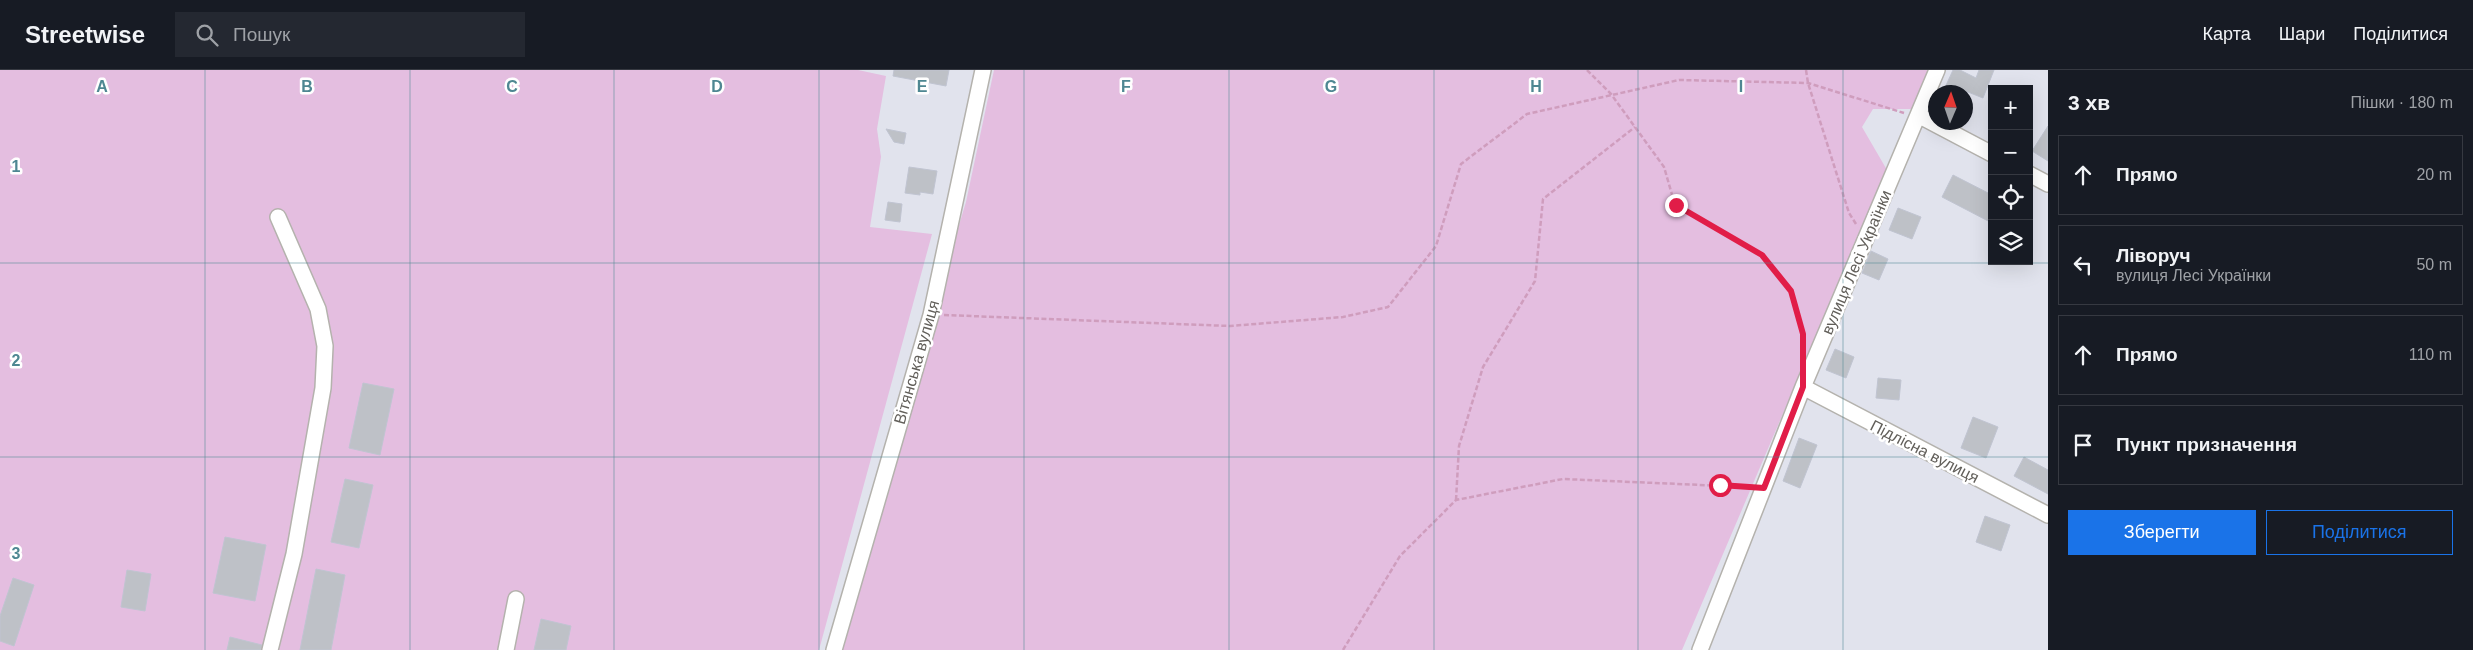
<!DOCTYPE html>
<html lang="uk">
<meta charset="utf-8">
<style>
:root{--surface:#171b24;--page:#242831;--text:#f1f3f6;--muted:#9ea1a6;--line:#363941;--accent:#1a73e8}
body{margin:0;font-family:Arial,sans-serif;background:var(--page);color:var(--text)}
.controls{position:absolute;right:15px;top:15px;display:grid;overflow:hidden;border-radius:0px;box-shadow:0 5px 20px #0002}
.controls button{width:45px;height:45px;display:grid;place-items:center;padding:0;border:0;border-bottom:1px solid var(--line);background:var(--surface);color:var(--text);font:25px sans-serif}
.compass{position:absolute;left:1928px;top:15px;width:45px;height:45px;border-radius:50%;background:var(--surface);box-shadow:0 5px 20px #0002;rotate:2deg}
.stop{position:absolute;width:15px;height:15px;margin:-11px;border:4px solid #e11d48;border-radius:50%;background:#fff}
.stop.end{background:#e11d48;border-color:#fff;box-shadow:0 1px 5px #0008}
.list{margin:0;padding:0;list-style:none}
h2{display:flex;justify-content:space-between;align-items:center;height:65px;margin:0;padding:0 20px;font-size:21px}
h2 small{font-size:16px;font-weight:400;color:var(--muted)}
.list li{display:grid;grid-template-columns:32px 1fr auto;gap:15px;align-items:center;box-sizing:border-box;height:80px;margin:0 10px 10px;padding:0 10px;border:1px solid var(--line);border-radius:0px}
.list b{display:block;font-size:19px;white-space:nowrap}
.list p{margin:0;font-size:16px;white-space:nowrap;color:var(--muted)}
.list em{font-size:16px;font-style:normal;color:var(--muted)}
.actions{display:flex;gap:10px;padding:15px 20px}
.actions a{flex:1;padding:11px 0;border:1px solid var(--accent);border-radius:0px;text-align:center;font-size:18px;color:var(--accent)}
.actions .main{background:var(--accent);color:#fff}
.icon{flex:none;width:28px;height:28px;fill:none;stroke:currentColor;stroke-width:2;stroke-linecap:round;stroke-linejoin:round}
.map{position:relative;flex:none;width:2048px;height:580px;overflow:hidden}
header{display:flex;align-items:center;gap:30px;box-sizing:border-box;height:70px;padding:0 25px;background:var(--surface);border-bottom:1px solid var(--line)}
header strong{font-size:24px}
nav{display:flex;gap:28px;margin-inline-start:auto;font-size:18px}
.search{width:350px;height:45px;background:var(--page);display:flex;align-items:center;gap:12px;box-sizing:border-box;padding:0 18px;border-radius:0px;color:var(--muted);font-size:19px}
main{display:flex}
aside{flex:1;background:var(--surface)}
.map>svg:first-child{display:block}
.green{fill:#e4bee0}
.building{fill:#bec1c7;stroke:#c0c4d1}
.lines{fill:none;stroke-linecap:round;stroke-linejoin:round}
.minor-casing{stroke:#b4b2ad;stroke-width:18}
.path{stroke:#cf9dbd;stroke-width:2.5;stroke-dasharray:5 2.5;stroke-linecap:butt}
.minor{stroke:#fff;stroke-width:15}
.route{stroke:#e11d48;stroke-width:6}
.grid{fill:none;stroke:#4e8792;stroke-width:1;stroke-opacity:0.55}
.labels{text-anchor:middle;stroke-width:5;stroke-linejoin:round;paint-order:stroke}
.street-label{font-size:16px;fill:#625f5a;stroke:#fff}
.grid-label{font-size:16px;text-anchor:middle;font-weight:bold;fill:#4e8792;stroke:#fff;stroke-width:5;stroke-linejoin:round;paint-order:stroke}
</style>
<header>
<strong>Streetwise</strong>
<div class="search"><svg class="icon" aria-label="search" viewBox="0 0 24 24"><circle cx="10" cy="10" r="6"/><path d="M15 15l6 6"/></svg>Пошук</div>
<nav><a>Карта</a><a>Шари</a><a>Поділитися</a></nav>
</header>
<main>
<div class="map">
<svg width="2048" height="580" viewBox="0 0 2048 580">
<rect width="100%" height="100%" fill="#e1e3ed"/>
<path class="green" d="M0 0H858L886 6 877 59 881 87 870 157 932 164 819 580H0Z
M994 0H1931L1914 39H1873L1862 57 1887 100 1682 580H830L966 132Z"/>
<path class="building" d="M894 0H949L946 16 893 6Z
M1953 0H1960L1976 8 1979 0H1994L1983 28 1968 22H1943Z
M2048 56V91L2032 81Z
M886 59 906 63 904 74 894 72Z
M909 97 937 101 933 124 920 122V125L905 123Z
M1953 105 1992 125V153L1942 127Z
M888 132 902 134 900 152 885 150Z
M1898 138 1921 147 1912 169 1889 160Z
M1871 181 1888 189 1879 210 1862 203Z
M1835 279 1854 287 1846 308 1826 300Z
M1878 308 1901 310 1899 330 1876 328Z
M363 313 394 319 380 385 349 378Z
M1973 347 1998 357 1986 388 1961 378Z
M1799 368 1817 375 1800 418 1783 411Z
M2024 387 2048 400V424L2014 406Z
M345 409 373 415 359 478 331 472Z
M1985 446 2010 455 2001 481 1976 472Z
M225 467 266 475 255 531 213 523Z
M316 499 345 505 331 580H300Z
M127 500 151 504 145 541 121 537Z
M13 508 34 515 14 576 0 571V546Z
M541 549 571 556 566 580H534Z
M230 567 262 575 261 580H227Z"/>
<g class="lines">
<defs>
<path id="minor" d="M1918 45 1992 84
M2029 104 2048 114
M1803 317 2048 445
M270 580 294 484 323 318 325 276 318 239 278 147
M506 580 516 529
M834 580 931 245 983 0
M1700 580 1803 317 1937 0"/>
</defs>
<use href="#minor" class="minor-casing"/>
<path class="path" d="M1587 0 1611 24 1664 97 1675 135 1762 185 1791 221 1803 264V278
M1806 0 1808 13 1849 143 1856 154
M944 245 1230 256 1343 247 1388 237 1436 176 1461 94 1527 44 1679 10 1808 13 1904 43
M1456 430 1459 376 1483 297 1535 211 1543 129 1635 57
M1343 580 1400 486 1456 430 1563 409 1748 417"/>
<use href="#minor" class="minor"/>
</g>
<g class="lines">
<path class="route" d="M1676 135 1762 185 1791 221 1803 264V317L1764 418 1720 415"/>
</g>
<path class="grid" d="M205 0V580M410 0V580M614 0V580M819 0V580M1024 0V580M1229 0V580M1434 0V580M1638 0V580M1843 0V580M0 193H2048M0 387H2048"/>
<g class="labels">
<g class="street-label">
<text transform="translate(1856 192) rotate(-67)" y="6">вулиця Лесі Українки</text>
<text transform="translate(916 292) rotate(-74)" y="6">Вітянська вулиця</text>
<text transform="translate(1925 381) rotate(27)" y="6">Підлісна вулиця</text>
</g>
</g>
<g class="grid-label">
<text x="102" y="22">A</text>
<text x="307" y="22">B</text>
<text x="512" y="22">C</text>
<text x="717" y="22">D</text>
<text x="922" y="22">E</text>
<text x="1126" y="22">F</text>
<text x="1331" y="22">G</text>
<text x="1536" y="22">H</text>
<text x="1741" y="22">I</text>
<text x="16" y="102">1</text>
<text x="16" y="296">2</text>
<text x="16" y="489">3</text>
</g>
</svg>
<div class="controls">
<button>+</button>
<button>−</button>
<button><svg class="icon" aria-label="locate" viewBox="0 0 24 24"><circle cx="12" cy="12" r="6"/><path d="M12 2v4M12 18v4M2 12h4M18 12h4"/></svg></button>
<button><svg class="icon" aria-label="layers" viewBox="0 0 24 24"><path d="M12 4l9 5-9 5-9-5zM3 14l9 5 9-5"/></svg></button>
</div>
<svg class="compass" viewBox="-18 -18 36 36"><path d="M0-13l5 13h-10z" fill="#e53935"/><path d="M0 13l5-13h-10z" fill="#9ea1a6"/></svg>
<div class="stop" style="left:1720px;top:415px"></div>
<div class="stop end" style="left:1676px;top:135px"></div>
</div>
<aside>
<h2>3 хв<small>Пішки · 180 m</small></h2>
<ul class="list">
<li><svg class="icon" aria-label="ahead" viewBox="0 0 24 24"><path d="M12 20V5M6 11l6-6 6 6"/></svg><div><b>Прямо</b></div><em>20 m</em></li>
<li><svg class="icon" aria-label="left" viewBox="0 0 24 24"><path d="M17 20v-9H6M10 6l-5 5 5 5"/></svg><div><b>Ліворуч</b><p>вулиця Лесі Українки</p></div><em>50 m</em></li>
<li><svg class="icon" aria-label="ahead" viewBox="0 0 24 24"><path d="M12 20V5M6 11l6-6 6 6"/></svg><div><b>Прямо</b></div><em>110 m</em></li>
<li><svg class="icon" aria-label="arrive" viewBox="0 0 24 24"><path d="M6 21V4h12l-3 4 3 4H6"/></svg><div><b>Пункт призначення</b></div></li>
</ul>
<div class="actions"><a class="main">Зберегти</a><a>Поділитися</a></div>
</aside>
</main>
